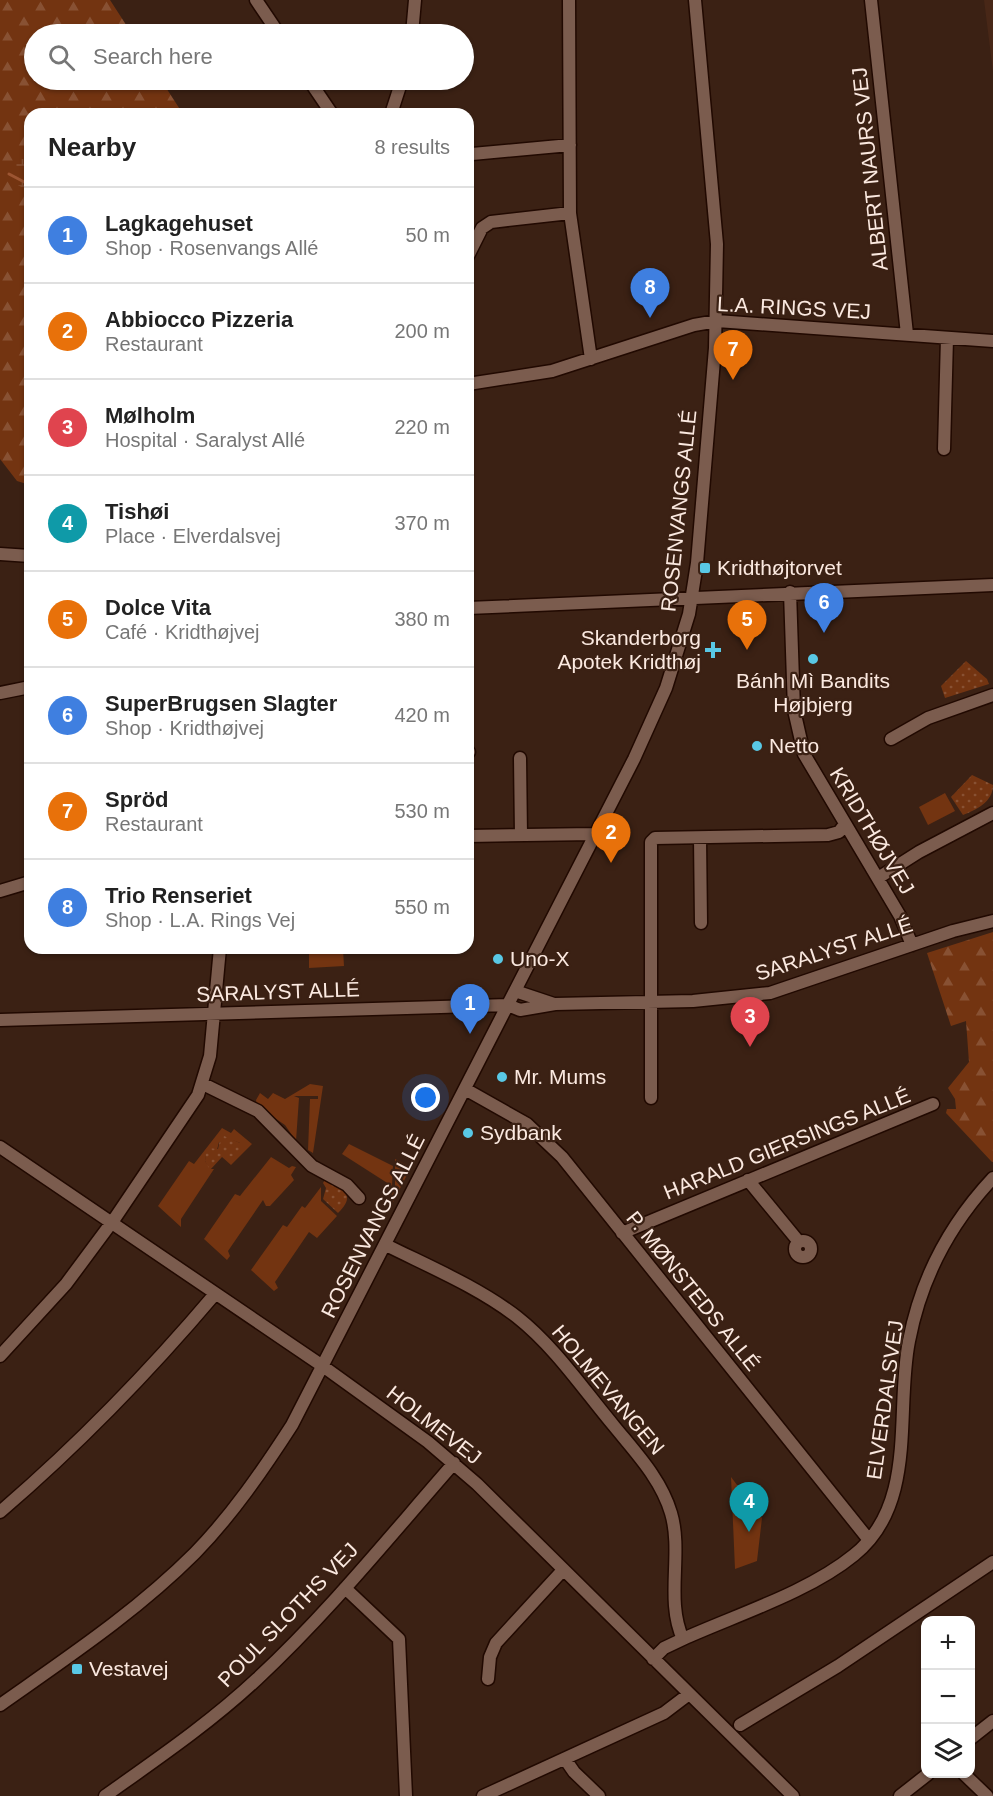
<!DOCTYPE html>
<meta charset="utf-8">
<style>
:root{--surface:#fff;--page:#f6f6f6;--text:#222;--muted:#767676;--line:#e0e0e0;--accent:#0b8043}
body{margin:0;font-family:Arial,sans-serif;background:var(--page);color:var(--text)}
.controls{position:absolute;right:18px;bottom:18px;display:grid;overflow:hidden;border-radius:12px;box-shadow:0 2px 4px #0004}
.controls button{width:54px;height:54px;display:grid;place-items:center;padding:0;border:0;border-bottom:2px solid var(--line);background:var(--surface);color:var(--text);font:30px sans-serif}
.you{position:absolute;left:426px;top:1098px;width:21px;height:21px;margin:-15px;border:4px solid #fff;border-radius:50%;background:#1a73e8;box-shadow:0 0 0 9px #1a73e833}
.badge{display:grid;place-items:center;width:39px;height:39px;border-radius:50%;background:var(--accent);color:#fff;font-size:20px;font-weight:700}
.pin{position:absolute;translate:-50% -50px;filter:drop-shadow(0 2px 3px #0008)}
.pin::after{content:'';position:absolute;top:32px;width:21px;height:18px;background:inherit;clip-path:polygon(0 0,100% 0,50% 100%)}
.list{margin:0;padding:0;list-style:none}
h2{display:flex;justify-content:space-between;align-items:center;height:78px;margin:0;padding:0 24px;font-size:26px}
h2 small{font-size:20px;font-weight:400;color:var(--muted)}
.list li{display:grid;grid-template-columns:39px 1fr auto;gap:18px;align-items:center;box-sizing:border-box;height:96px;padding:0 24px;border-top:2px solid var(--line)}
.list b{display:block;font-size:22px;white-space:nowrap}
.list p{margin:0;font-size:20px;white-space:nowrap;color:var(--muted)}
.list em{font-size:20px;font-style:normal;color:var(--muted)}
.icon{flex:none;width:33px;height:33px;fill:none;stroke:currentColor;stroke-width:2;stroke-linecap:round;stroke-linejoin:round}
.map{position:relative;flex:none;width:993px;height:1796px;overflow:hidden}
.search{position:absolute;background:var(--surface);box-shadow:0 2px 4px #0004;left:24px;top:24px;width:450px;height:66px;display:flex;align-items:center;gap:15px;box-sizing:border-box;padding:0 21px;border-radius:33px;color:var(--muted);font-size:22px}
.panel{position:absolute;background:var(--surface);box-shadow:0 2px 4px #0004;left:24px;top:108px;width:450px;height:846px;border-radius:18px}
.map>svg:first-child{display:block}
.built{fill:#482717}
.grass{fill:#733411}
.forest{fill:url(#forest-firs)}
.wetland{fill:url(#wetland-marsh)}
.park{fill:url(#park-dots)}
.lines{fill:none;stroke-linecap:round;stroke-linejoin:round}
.stream{stroke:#9c5532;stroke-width:3}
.minor-casing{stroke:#210901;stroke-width:15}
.minor{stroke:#7b5c4e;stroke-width:12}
.poi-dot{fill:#59c8e5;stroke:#3b2114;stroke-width:2}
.labels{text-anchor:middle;stroke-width:4.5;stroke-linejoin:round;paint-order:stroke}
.street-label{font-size:21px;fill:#fbe9e0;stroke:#3b2114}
.poi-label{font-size:21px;fill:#fbe9e0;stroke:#3b2114;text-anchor:start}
</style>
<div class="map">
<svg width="993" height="1796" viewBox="0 0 993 1796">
<defs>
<pattern id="forest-firs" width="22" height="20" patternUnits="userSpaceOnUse" patternTransform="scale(1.5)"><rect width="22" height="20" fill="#733411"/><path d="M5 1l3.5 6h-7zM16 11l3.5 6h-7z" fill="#885133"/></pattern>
<pattern id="wetland-marsh" width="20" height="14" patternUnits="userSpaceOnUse" patternTransform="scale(1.5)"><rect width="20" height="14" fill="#733411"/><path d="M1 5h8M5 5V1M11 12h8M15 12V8" fill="none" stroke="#885133"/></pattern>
<pattern id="park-dots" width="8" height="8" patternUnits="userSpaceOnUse" patternTransform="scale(1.5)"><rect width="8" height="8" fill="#733411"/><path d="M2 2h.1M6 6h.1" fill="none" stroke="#885133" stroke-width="1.8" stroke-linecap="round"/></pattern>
</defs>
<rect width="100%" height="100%" fill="#3b2114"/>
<path class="built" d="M984 0H993V72Z"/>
<path class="grass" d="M945 793 955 811 928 825 919 807Z
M343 949 344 966 309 968V951Z
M310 1084 323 1086 313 1153 308 1150 310 1099H318V1096H294L299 1098 296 1141 285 1125 257 1106 256 1100 260 1093 268 1099 273 1093 285 1099Z
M222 1128 231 1133 234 1129 252 1144 231 1165 222 1157 240 1143 232 1140 219 1142 217 1150 207 1149 205 1161 211 1169H214L181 1219V1227L158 1206 189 1161 194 1164Z
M349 1144 393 1166 392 1186 342 1154Z
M271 1157 289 1168 292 1166 296 1167 291 1175 294 1180 270 1206H266L263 1200 228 1251 230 1256 227 1260 204 1239 235 1194 240 1196Z
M395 1159 407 1165 408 1173 390 1208 385 1205 395 1188Z
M321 1187V1201L337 1216 317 1238 309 1232 275 1282 278 1288 274 1291 251 1270 283 1225 287 1227 302 1206 305 1208Z
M731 1477 762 1518 757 1561 735 1569Z"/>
<path class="forest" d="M0 0H110L132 34H34V80H161L183 114H30V485L17 481 0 459Z
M993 932V1162H992L946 1113 947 1109H956L955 1099 948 1088 969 1062 966 1021 951 1026 927 953Z"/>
<path class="wetland" d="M15 155 30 161V192L16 184 18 175 13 167Z"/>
<path class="park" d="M966 661 987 679 989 684 945 698 941 686Z
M972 775 993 785C993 802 976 810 963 815L951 797Z
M224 1136 240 1143 243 1149 238 1156 222 1157 210 1170 205 1161 206 1150 208 1148 218 1149 220 1140Z
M326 1178C343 1189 357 1194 338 1213L323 1199 326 1188 323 1183Z"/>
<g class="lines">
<path class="stream" d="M9 174 30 185"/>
<defs>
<path id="minor" d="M256 0 279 34
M569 0 570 213 591 359
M871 0 907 334
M412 34 415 0
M309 80 332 114
M391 114 402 80
M472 154 570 145
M468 256 482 228 491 222 570 213
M468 384 552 371 694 325 717 321 993 341
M944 449 947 338
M0 554 30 556
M790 592 794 710 804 754 900 916 912 945
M468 608 993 585
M0 693 30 687
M891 739 928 718 993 695
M468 752H469
M520 758 521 835
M468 836 594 834
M700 838 701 923
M878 878 919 852 993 813
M0 891 30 882
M515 991 554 1004
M0 1020 508 1005 520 1010 555 1004 693 1001 770 993 953 931 993 921
M203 1084 258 1111 312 1166 347 1185 359 1198
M465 1089 527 1124 562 1157 869 1540
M651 1098V842L655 838 828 835 839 832 845 824
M0 1147 324 1367 428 1442 477 1484 793 1796
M748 1180 799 1242
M622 1233 933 1104
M795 1249a8 8 0 1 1 16 0a8 8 0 1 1-16 0Z
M386 1245C430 1267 478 1287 517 1317 555 1347 583 1389 614 1426 636 1453 661 1479 671 1513 683 1553 665 1600 683 1639
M0 1356 66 1284 115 1218 198 1095 210 1056 220 948
M0 1512C78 1445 149 1372 215 1294
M345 1588 399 1639 406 1796
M653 1659 664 1648 683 1639C736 1615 809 1592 854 1555 918 1504 895 1411 909 1341 921 1278 949 1225 993 1178
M488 1679 490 1657 496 1643 563 1570
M0 1705C68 1657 136 1612 195 1553 232 1515 263 1470 292 1425L634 759 666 688 689 614 697 563 715 348 717 244 695 0
M740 1725 838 1666 993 1562
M970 1739 993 1721
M565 1759 574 1772 599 1796
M964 1774 987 1796
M105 1796C157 1759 210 1723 257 1679 328 1613 390 1536 454 1463
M483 1796 664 1713 689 1694
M900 1796 928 1774"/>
</defs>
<use href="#minor" class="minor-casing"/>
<use href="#minor" class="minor"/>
</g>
<g class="poi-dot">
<rect x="699" y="562" width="12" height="12" rx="3"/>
<path d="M710 641h6v6h6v6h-6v6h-6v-6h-6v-6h6z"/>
<circle cx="813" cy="659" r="6"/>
<circle cx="757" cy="746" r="6"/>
<circle cx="498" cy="959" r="6"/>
<circle cx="502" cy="1077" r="6"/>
<circle cx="468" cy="1133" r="6"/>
<rect x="71" y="1663" width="12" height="12" rx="3"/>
</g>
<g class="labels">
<g class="street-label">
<text transform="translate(870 169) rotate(-96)" y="7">ALBERT NAURS VEJ</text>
<text transform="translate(794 308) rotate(3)" y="7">L.A. RINGS VEJ</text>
<text transform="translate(679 511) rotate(-84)" y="7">ROSENVANGS ALLÉ</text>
<text transform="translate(872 831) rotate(59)" y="7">KRIDTHØJVEJ</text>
<text transform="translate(834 949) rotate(-18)" y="7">SARALYST ALLÉ</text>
<text transform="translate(278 992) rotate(-2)" y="7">SARALYST ALLÉ</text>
<text transform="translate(787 1144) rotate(-22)" y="7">HARALD GIERSINGS ALLÉ</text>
<text transform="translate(373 1226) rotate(-63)" y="7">ROSENVANGS ALLÉ</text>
<text transform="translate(693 1291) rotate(51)" y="7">P. MØNSTEDS ALLÉ</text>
<text transform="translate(608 1390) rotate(50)" y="7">HOLMEVANGEN</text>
<text transform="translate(885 1400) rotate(-82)" y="7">ELVERDALSVEJ</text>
<text transform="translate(434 1425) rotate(38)" y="7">HOLMEVEJ</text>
<text transform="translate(288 1615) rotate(-46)" y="7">POUL SLOTHS VEJ</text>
</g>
<g class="poi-label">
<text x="717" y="575">Kridthøjtorvet</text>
<text x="701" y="645" text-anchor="end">Skanderborg<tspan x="701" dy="24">Apotek Kridthøj</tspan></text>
<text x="813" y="688" text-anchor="middle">Bánh Mì Bandits<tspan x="813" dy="24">Højbjerg</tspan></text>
<text x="769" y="753">Netto</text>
<text x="510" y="966">Uno-X</text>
<text x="514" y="1084">Mr. Mums</text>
<text x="480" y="1140">Sydbank</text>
<text x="89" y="1676">Vestavej</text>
</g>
</g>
</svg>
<div class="controls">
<button>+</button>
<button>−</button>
<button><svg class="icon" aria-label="layers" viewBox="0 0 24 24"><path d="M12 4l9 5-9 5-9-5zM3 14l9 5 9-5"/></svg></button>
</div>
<div class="you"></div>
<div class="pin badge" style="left:470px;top:1034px;background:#3f7fe0">1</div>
<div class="pin badge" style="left:611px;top:863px;background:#e8710a">2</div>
<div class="pin badge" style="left:750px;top:1047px;background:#e0444e">3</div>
<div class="pin badge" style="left:749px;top:1532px;background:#0f9aa8">4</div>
<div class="pin badge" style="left:747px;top:650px;background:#e8710a">5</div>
<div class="pin badge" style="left:824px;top:633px;background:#3f7fe0">6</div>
<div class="pin badge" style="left:733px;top:380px;background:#e8710a">7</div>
<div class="pin badge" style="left:650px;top:318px;background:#3f7fe0">8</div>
<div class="search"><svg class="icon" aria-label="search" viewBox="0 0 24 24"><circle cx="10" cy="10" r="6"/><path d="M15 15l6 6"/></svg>Search here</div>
<section class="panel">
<h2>Nearby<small>8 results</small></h2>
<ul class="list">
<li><span class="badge" style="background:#3f7fe0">1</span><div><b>Lagkagehuset</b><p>Shop · Rosenvangs Allé</p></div><em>50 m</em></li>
<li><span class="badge" style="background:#e8710a">2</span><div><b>Abbiocco Pizzeria</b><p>Restaurant</p></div><em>200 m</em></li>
<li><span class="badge" style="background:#e0444e">3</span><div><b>Mølholm</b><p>Hospital · Saralyst Allé</p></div><em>220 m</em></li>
<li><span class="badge" style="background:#0f9aa8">4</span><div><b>Tishøi</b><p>Place · Elverdalsvej</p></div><em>370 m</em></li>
<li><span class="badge" style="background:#e8710a">5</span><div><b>Dolce Vita</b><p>Café · Kridthøjvej</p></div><em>380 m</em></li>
<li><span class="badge" style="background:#3f7fe0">6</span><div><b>SuperBrugsen Slagter</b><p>Shop · Kridthøjvej</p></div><em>420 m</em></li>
<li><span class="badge" style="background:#e8710a">7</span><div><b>Spröd</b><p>Restaurant</p></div><em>530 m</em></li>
<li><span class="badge" style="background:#3f7fe0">8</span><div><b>Trio Renseriet</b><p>Shop · L.A. Rings Vej</p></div><em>550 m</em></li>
</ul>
</section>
</div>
